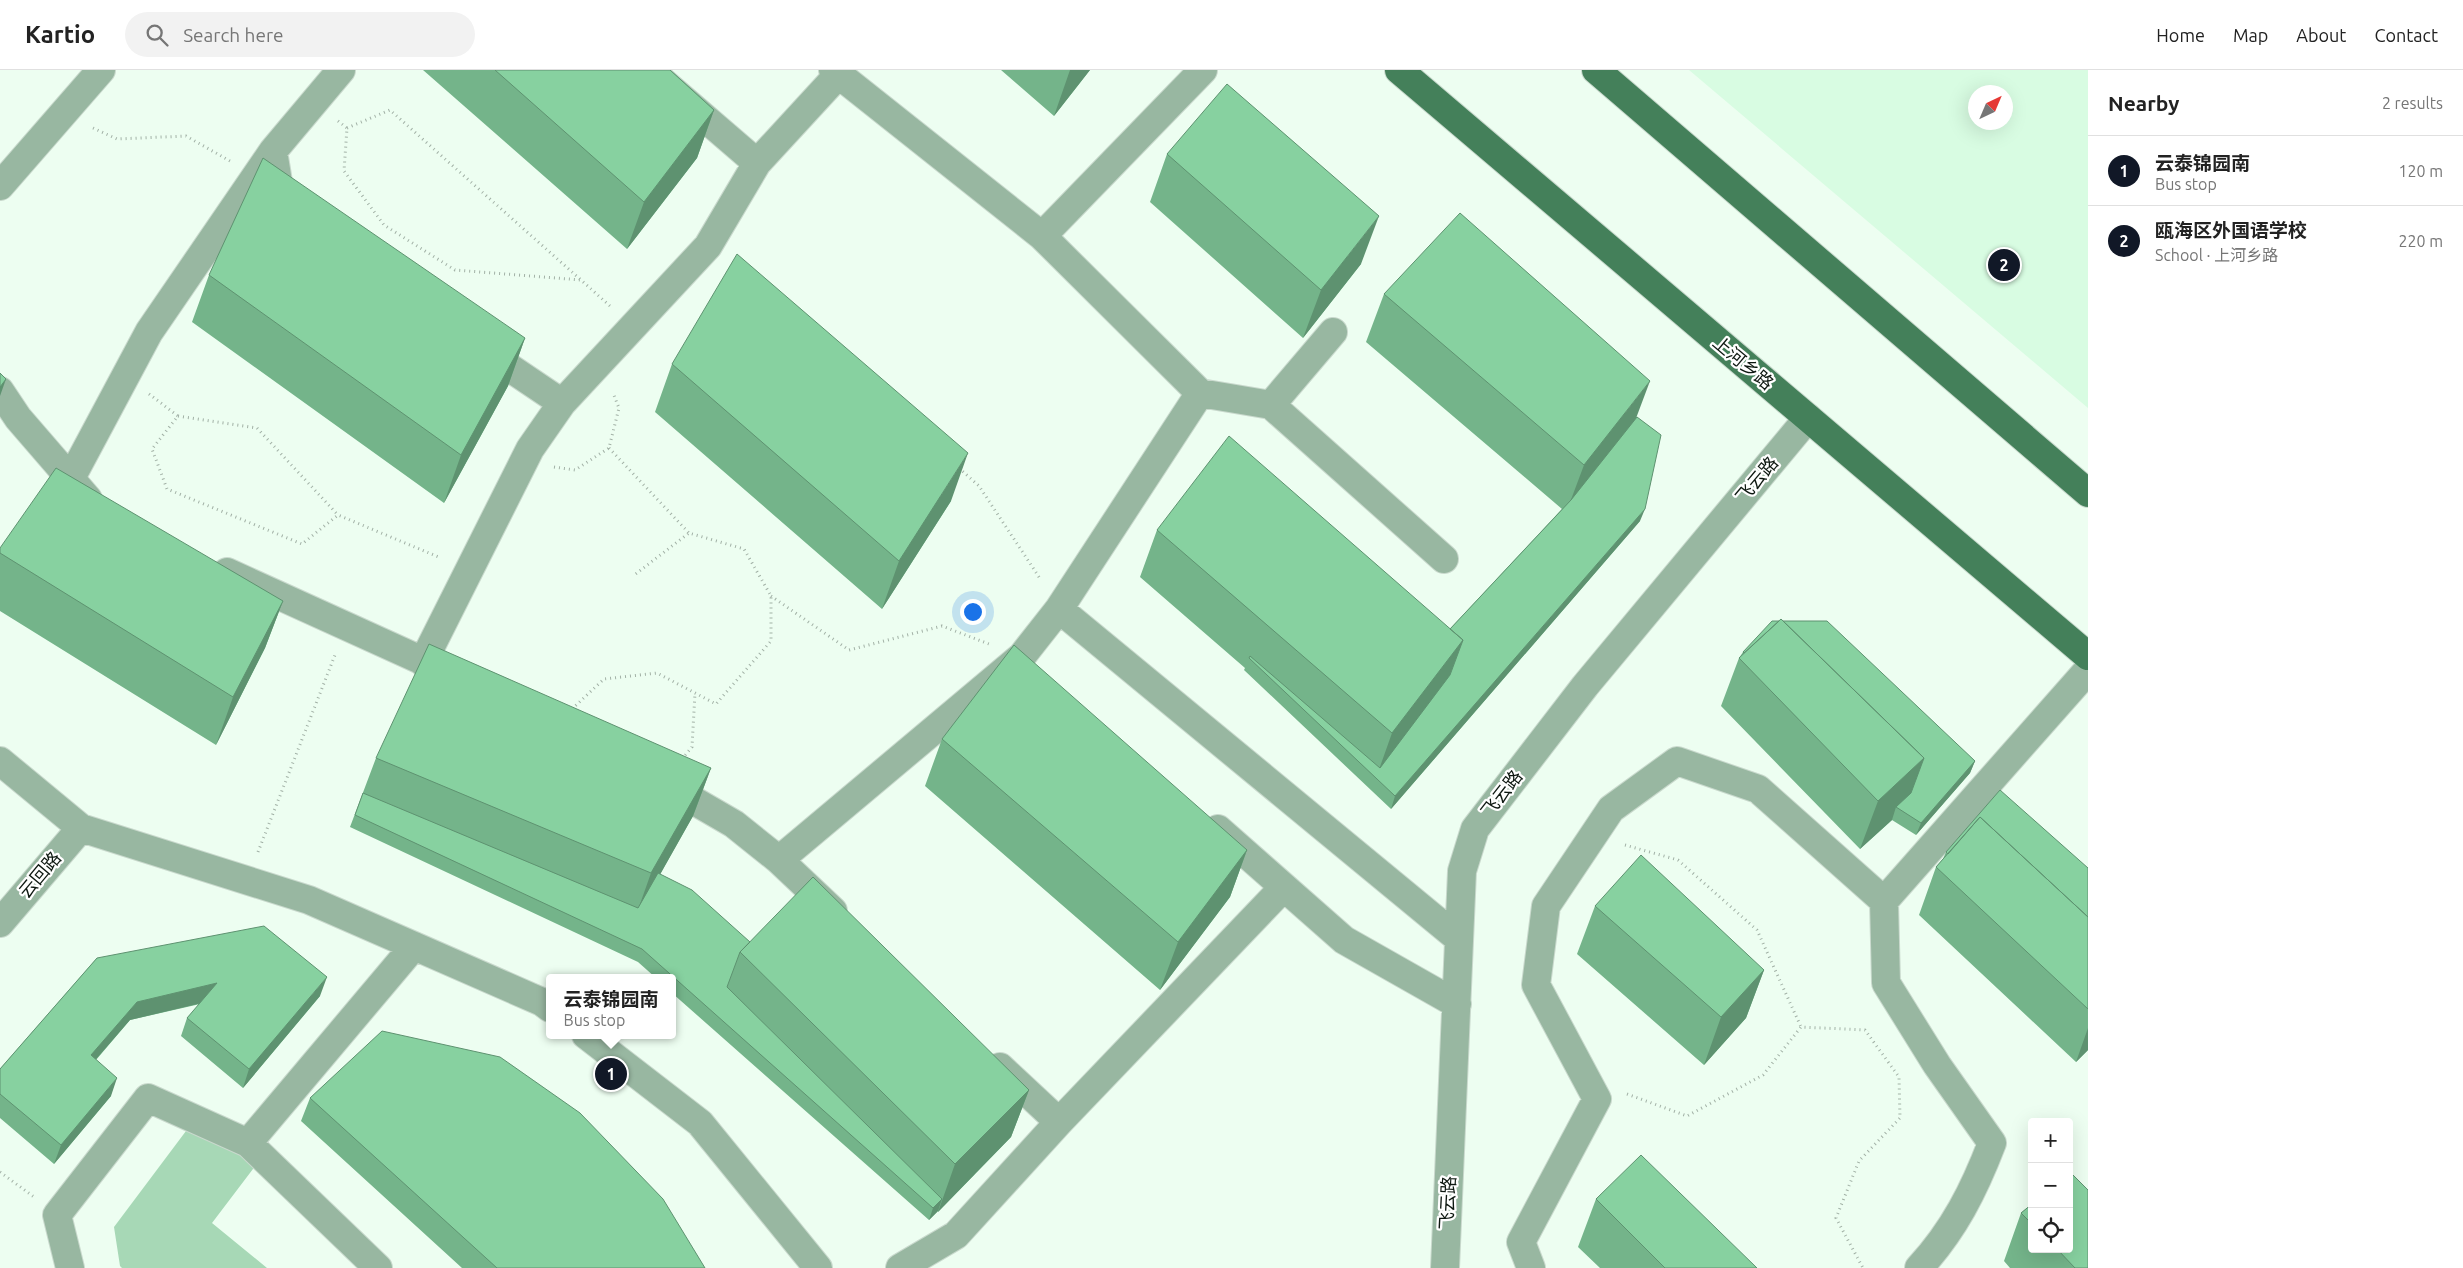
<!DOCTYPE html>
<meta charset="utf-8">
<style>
:root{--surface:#fff;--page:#f2f2f2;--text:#222;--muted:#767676;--line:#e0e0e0;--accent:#111827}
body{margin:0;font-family:Ubuntu,"Noto Sans SC",sans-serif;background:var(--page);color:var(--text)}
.controls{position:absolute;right:15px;bottom:15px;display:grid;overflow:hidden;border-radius:5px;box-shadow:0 5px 20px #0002}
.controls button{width:45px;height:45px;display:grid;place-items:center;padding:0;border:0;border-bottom:1px solid var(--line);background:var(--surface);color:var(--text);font:25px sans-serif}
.compass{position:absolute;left:1968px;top:15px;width:45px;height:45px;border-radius:50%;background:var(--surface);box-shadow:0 5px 20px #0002;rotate:44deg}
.you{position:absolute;left:972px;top:541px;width:18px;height:18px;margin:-12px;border:4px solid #fff;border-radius:50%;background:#1a73e8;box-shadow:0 0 0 8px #1a73e833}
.badge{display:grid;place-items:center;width:32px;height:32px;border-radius:50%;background:var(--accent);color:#fff;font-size:16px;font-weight:700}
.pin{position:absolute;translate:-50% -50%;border:2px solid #fff;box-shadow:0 1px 5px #0006}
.popup{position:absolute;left:546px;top:904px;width:130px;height:65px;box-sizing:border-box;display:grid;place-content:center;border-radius:5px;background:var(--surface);filter:drop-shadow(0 1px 4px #0005);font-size:16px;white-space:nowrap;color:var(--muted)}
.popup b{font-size:19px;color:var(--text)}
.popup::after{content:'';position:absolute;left:50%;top:100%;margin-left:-10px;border:10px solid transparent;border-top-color:var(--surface)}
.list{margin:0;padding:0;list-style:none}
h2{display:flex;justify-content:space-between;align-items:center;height:65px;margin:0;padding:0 20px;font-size:21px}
h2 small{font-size:16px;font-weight:400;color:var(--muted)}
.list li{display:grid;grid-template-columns:32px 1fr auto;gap:15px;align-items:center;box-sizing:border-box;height:70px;padding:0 20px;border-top:1px solid var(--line)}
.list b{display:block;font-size:19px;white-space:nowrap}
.list p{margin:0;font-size:16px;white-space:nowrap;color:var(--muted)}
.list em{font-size:16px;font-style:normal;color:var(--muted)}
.icon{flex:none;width:28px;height:28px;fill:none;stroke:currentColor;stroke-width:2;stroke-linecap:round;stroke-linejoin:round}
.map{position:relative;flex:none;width:2088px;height:1198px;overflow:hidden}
header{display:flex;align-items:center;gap:30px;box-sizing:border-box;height:70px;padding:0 25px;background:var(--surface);border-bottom:1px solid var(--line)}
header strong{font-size:24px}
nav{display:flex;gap:28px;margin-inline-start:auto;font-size:18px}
.search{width:350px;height:45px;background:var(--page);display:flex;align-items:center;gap:12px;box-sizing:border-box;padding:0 18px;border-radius:28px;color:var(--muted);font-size:19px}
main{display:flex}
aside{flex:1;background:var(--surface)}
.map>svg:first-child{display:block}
.built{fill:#d8fce2;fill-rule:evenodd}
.green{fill:#a7d8b6}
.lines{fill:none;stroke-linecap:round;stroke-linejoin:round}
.minor-casing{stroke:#c9d9cd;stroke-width:30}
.major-casing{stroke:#c9d9cd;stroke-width:30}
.path{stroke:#a2b1a6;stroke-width:3;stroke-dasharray:1 4;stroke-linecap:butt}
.minor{stroke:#98b7a1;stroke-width:28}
.major{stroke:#44805a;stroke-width:28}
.wall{fill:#74b48a}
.shaded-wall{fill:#5e9270}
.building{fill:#87d1a0;stroke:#5e9270}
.labels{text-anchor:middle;stroke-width:4.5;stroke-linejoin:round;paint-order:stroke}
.street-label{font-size:18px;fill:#0d1710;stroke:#fff}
</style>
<header>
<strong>Kartio</strong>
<div class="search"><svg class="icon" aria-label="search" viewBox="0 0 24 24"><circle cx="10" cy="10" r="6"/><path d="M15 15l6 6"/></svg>Search here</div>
<nav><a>Home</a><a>Map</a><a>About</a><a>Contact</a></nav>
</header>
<main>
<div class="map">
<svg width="2088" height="1198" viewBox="0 0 2088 1198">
<rect width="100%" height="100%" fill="#edfef1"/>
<path class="built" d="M1689 0H2088V338ZM1976 22H2006V52H1976Z"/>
<path class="green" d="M195 1049 262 1087 212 1153 267 1198H122L120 1196 114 1157Z"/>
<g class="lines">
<defs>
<path id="minor" d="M649 0 757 93
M833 0 1042 166 1200 323 1271 335 1444 489
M0 116 101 0
M288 130 278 112 273 81 341 0
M1042 166 1203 0
M482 279 562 333
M0 321 18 348 88 429
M1271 335 1333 262
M70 410 149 262 273 81
M227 502 456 606
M1059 539 1459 869
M423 592 530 379 562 333 708 176 757 93 838 5
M0 691 81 758 309 830 542 932 550 938
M665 714 734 754 779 790 833 841
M1218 759 1344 870 1457 934
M779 790 1022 586 1059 539 1200 323
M0 853 81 758
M586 965 700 1053 818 1198
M1000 997 1059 1052
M248 1073 378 1198
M70 1198 57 1145 148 1028 248 1073 414 876
M900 1198 956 1165 1059 1052 1284 817
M1445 1198 1462 801 1475 759 1585 616 1808 348
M1531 1198 1521 1172 1597 1029 1536 915 1546 836 1611 739 1677 691 1758 719 1884 831
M1919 1198C1954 1160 1974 1120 1992 1073L1937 995 1886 913 1884 831 2088 600"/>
<path id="major" d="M1399 0 2088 586
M1596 0 2088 423"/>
</defs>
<use href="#minor" class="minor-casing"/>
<use href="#major" class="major-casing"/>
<path class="path" d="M338 51 347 58 344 101 384 155 455 200 581 210 610 236
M93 58 117 69 186 66 230 91
M347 58 390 40 581 210
M149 324 178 346 152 379 167 419 302 474 338 445 441 488
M178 346 257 358 338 445
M609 378 689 463
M554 397 575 400 609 378 619 338 613 323
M959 398 979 416 1041 510
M771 526 849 580 942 556 989 574
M572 639 604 609 657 603 716 634 771 571V526L744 479 689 463 633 506
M682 689 692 677 695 623
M1625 775 1678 790 1757 860 1801 957
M258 782 335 585
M1627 1024 1687 1046 1763 1005 1801 957 1865 960 1899 1007 1900 1048 1859 1091 1836 1148 1863 1198
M0 1102 34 1127"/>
<use href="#minor" class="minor"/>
<use href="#major" class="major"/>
</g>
<path class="wall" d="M423 0H670L714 40 697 88 627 179Z
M1001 0H1090L1054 46Z
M1167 84 1361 194 1303 268 1150 132Z
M209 205 525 268 508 316 444 433 192 252Z
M1384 224 1637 347 1640 451 1391 739 1244 600 1245 598 1140 507 1157 460 1450 559 1562 439 1366 272Z
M672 294 951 431 882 539 655 342Z
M0 478 283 531 265 578 216 675 0 541Z
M1743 582 1975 691 1970 703 1916 765 1892 750 1860 779 1721 636 1739 588Z
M942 669 1247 780 1230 827 1160 920 925 716Z
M376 688 711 698 693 746 660 804 750 872 1029 1020 1011 1067 938 1142V1141L929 1150 672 923V908H656L638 892 350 757Z
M1946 782 2088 798V980L2076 992 1919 845 1936 797 1943 789Z
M1595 836 1764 900 1746 948 1704 995 1577 884Z
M97 888 320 926 243 1018 181 966 187 948 200 934 130 950 96 990 111 1026 54 1094 0 1048V999Z
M310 1028 705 1198H462L301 1051Z
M1596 1129 1757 1198H1600L1578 1177Z
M2032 1134V1179H2069L2088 1198H2010L2004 1191 2021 1143Z"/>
<path class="shaded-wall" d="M1070 0H1090L1054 46Z
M714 40 697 88 627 179 644 132Z
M1379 146 1361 194 1303 268 1321 220Z
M525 268 508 316 444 433 461 385Z
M6 309 0 326V317Z
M1650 311 1632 359 1566 443 1584 395Z
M968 383 951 431 882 539 899 491Z
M1645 439 1640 451 1391 739 1395 726Z
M283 531 265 578 216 675 233 627Z
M1463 570 1445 618 1376 708 1392 663Z
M1924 688 1907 736 1896 737 1892 750 1860 779 1878 731Z
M1975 691 1970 703 1916 765 1921 753Z
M711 698 693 746 634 851 651 803Z
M1247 780 1230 827 1160 920 1178 872Z
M1764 900 1746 948 1704 995 1721 947Z
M327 907 320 926 243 1018 249 999Z
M217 913 210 931 130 950 84 1003 91 985 137 932Z
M2088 958V980L2076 992Z
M117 1008 111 1026 54 1094 61 1075Z
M1029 1020 1011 1067 938 1142 955 1094Z
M942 1129 938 1141 929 1150 933 1138Z"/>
<path class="building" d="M495 0H670L714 40 644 132Z
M1227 14 1379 146 1321 220 1167 84Z
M263 88 525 268 461 385 209 205Z
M1460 143 1650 311 1584 395 1384 224Z
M737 184 968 383 899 491 672 294Z
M0 303 6 309 0 317Z
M1637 347 1661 365 1645 439 1395 726 1249 588 1250 586 1380 698 1450 605 1463 570 1450 559 1571 430Z
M1229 366 1463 570 1392 663 1157 460Z
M56 398 283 531 233 627 0 483V478Z
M1781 549 1924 688 1878 731 1739 588Z
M1772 551H1779L1744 583 1743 582Z
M1783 551H1827L1975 691 1921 753 1896 737 1911 723 1924 688Z
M429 574 711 698 651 803 376 688Z
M1014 575 1247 780 1178 872 942 669Z
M2000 720 2088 798V847L1980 747 1948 784 1946 782Z
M363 723 638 838 658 803 692 820 750 872 740 882 727 917 942 1129 933 1138 642 879 355 745Z
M1980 747 2088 847V939L1936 797Z
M1641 785 1764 900 1721 947 1595 836Z
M813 807 1029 1020 955 1094 740 882Z
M264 856 327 907 249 999 187 948 217 913 137 932 91 985 117 1008 61 1075 0 1024V999L97 888Z
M382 961 500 987 580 1043 663 1129 705 1198H497L310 1028Z
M1641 1085 1757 1198H1665L1596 1129Z
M2069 1101 2088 1120V1198H2075L2057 1179H2069Z
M2032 1134V1154L2021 1143Z"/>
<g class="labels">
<g class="street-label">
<text transform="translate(1743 293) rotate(40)" y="6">上河乡路</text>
<text transform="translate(1757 410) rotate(-50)" y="6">飞云路</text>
<text transform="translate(1502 724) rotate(-52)" y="6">飞云路</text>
<text transform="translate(40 805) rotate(-50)" y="6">云回路</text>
<text transform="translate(1448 1133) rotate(-87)" y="6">飞云路</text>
</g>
</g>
</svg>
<div class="controls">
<button>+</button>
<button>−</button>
<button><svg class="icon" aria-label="locate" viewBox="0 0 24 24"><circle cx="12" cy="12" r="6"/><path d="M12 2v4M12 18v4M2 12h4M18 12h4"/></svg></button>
</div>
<svg class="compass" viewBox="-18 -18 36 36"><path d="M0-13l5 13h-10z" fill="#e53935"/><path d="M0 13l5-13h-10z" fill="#767676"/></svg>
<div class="you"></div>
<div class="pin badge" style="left:611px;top:1004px">1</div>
<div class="popup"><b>云泰锦园南</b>Bus stop</div>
<div class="pin badge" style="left:2004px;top:195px">2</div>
</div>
<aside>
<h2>Nearby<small>2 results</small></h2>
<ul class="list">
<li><span class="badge">1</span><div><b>云泰锦园南</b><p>Bus stop</p></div><em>120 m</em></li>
<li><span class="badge">2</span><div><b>瓯海区外国语学校</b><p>School · 上河乡路</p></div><em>220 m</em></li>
</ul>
</aside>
</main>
